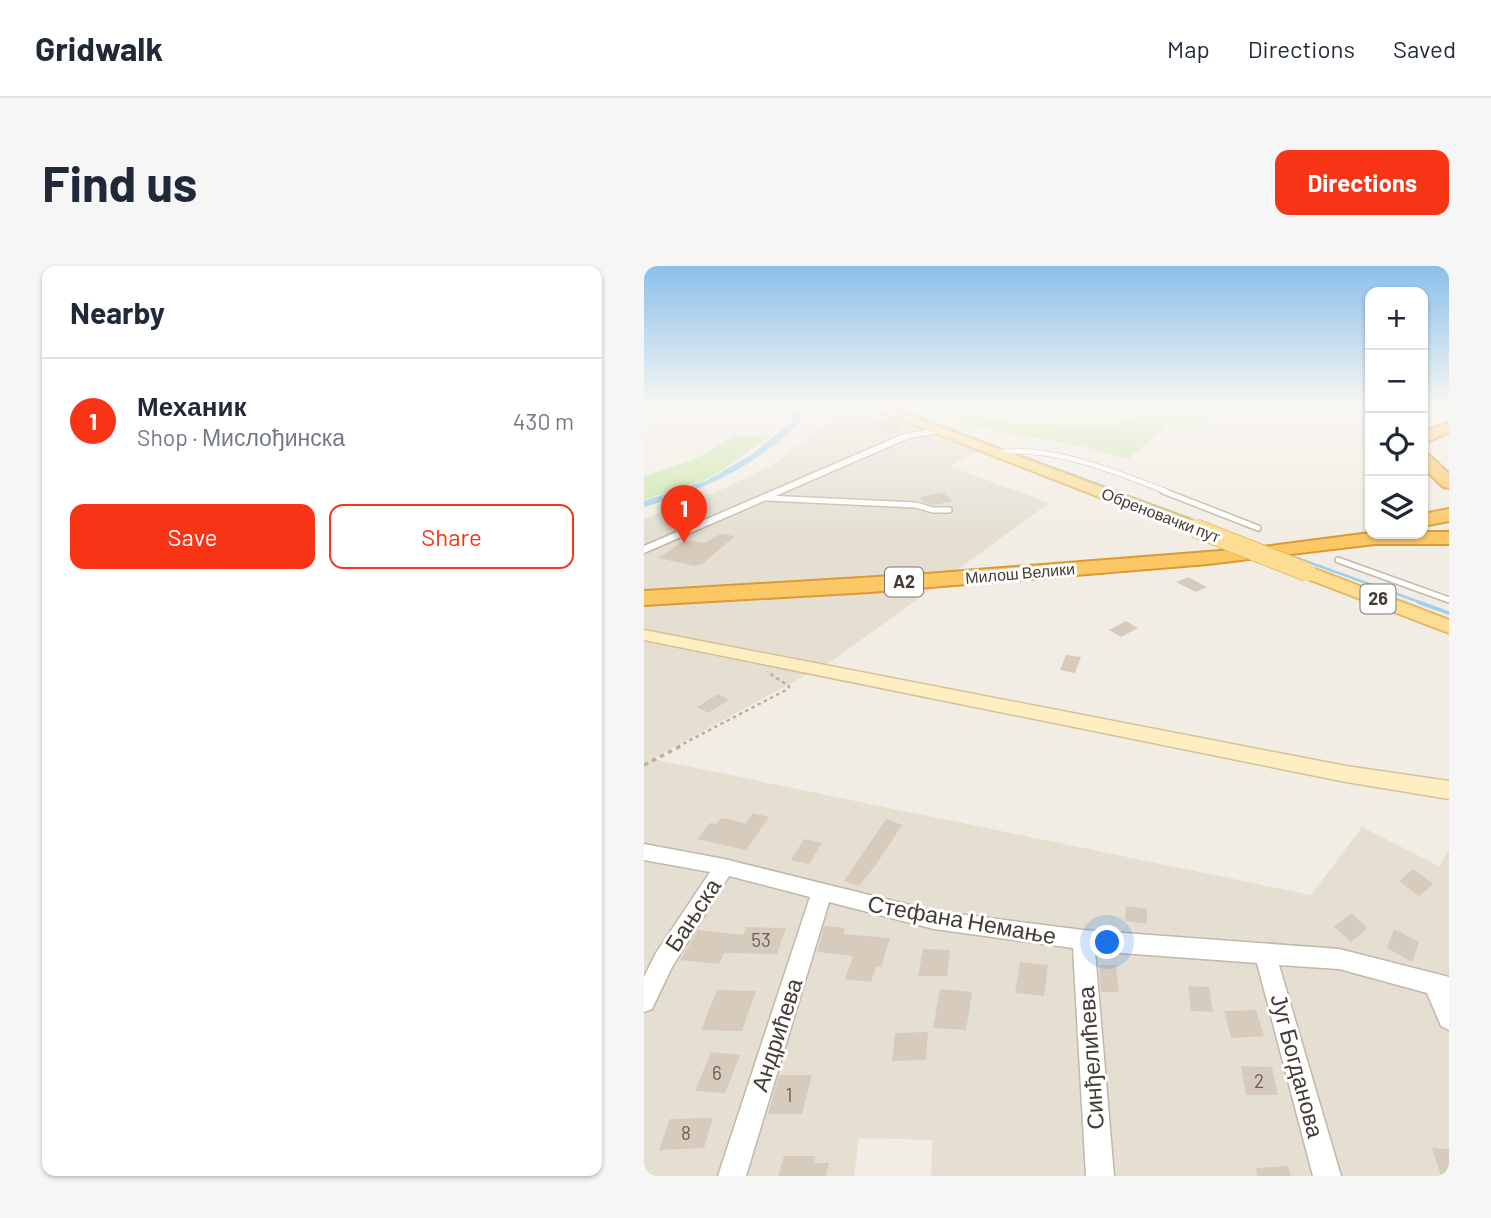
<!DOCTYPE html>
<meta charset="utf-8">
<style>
:root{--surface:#fff;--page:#f6f6f7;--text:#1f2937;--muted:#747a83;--line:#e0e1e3;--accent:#f73415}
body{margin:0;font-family:Barlow,sans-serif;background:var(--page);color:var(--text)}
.controls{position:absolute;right:21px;top:21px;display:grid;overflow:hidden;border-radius:14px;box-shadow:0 2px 5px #0004}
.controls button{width:63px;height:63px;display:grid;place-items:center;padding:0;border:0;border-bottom:2px solid var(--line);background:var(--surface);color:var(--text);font:35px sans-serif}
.you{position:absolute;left:464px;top:677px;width:24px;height:24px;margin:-18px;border:5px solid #fff;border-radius:50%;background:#1a73e8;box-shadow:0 0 0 10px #1a73e833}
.badge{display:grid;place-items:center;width:46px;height:46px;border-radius:50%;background:var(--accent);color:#fff;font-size:23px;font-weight:700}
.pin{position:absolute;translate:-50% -58px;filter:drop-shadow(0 2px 4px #0008)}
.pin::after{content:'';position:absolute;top:37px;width:24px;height:21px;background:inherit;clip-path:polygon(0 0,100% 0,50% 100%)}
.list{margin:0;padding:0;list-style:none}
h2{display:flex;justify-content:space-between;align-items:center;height:91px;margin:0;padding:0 28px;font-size:30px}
h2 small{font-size:23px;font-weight:400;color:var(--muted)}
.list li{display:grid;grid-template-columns:46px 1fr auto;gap:21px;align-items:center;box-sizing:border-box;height:126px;padding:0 28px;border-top:2px solid var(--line)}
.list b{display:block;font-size:26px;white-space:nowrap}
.list p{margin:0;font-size:23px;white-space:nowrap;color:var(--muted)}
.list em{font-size:23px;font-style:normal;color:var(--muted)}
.actions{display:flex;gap:14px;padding:21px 28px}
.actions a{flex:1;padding:16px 0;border:2px solid var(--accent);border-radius:14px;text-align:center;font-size:24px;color:var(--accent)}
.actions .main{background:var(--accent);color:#fff}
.icon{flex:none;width:38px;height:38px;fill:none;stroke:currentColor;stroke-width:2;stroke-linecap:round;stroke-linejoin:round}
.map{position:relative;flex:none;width:805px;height:910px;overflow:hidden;border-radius:14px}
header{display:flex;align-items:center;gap:42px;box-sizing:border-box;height:98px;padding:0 35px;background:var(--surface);border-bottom:2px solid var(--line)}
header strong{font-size:33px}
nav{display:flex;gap:38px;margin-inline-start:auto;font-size:24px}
.intro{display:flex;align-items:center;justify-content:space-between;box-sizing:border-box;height:168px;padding:0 42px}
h1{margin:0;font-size:49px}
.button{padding:18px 32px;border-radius:14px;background:var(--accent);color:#fff;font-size:24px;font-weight:700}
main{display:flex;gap:42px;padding:0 42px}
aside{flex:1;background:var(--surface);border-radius:14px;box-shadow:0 2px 5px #0004}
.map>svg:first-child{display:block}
.residential{fill:#e5dfd2}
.green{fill:#cde6ac}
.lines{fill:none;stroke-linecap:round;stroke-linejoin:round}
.stream-far2{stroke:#a0cfee;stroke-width:2}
.stream-far1{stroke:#a0cfee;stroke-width:2.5}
.stream{stroke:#a0cfee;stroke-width:3.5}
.canal{fill:#a0cfee;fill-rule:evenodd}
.building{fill:#d6cbbc}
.service-far1-casing{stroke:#c0b8a9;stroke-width:6}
.service-casing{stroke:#c0b8a9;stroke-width:8}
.minor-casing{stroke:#c0b8a9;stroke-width:3}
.secondary-casing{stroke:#d4c296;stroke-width:3}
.primary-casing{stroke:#e1b962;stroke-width:4}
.motorway-casing{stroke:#da9b35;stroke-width:4}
.path-far2{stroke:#beb098;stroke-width:2;stroke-dasharray:2 2;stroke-linecap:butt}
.path-far1{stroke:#beb098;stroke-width:2.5;stroke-dasharray:3.5 3.5;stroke-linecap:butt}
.path{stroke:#beb098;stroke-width:3.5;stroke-dasharray:4.5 4.5;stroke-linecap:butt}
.service-far1{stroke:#fff;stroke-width:4.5}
.service{stroke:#fff;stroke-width:5}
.minor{fill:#fff;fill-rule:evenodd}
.secondary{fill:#feeec1;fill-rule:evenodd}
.primary{fill:#fddd92;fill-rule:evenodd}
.motorway{fill:#fcc765;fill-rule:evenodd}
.primary-bridge-casing{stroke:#e1b962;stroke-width:20;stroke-linecap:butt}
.primary-bridge{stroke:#fddd92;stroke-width:18}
.labels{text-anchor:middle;stroke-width:6;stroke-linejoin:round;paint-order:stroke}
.far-street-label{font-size:16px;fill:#433d34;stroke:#fff}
.shield{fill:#fff;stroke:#7b7771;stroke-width:2}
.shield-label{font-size:18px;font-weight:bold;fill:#433d34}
.near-number-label{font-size:19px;fill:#686056}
.near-street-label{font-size:23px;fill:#433d34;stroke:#fff}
</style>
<header>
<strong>Gridwalk</strong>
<nav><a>Map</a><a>Directions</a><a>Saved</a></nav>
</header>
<div class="intro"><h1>Find us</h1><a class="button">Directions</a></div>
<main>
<aside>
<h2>Nearby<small></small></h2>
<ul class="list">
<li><span class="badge">1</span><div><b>Механик</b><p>Shop · Мислођинска</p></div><em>430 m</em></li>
</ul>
<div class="actions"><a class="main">Save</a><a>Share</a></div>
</aside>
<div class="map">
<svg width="805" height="910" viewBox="0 0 805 910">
<rect width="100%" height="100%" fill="#f2ede4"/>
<path class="residential" d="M205 140H221L336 184 305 200 405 237 191 393 8 493 667 629 718 561 795 600 805 584V910H287L288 874 215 872 210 910H0V253L81 222 129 199Z"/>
<path class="green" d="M280 140H327L326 145 363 157 453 160H472L504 140H529L569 146 568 153 555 158 527 155 484 193 441 181 342 163Z
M92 169 126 170 66 212 0 234V210L51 193Z"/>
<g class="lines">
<path class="stream-far2" d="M247 140 346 178
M370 187 476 226"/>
<path class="stream-far1" d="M471 225 550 254
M639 287 778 337"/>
<path class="stream" d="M774 336 805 347"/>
<path class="canal" d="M144 140H150L157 155C111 201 62 223 0 241V235L64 214 107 189 149 155Z"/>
</g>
<path class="building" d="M251 154 254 155 256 165 240 168 224 156Z
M300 226 309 235 290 239 280 236 276 231Z
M76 268 91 270 58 298 51 300 14 292 41 274 61 277Z
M544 311 563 321 552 326 532 316Z
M482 355 494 362 477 371 465 364Z
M422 389 437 391 431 407 416 404Z
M74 428 85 434 64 447 53 441Z
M109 547 125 551 102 584 53 573 66 557 72 558 77 552 102 557Z
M242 553 258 559 231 600 215 620 200 615Z
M160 573 178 577 165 598 147 594Z
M769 603 789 618 775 630 755 615Z
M482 640 503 643V658L481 655Z
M707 647 724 662 707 676 690 661Z
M180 660 201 662 199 668 246 672 237 701 232 700 227 716 201 713 209 690 173 686Z
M102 661 142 662 133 688 80 687 75 698 36 694 54 664 99 669Z
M750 663 775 676 768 696 743 682Z
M279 683 306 684 303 710H274Z
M376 696 404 699 400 730 371 727Z
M455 699H472L475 726H457Z
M544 720 565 721 569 746 547 745Z
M296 723 328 726 322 764 289 762Z
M73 724 112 725 98 765 57 764Z
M612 744 620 770 587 772 580 745Z
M284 766 282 794 248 795 251 767Z
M67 786 96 789 81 827 51 825Z
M597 800 628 801 634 829H602Z
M135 809H168L158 848H124Z
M69 852 60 882 15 884 26 853Z
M788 882 805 883V910H797Z
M140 890H172L170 897H185L182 910H134Z
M644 900 647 910H613L612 902Z"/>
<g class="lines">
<defs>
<path id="service-far1" d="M350 187C408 178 471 206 524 226"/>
<path id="service" d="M519 225 614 262
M122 232 272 239 289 244H305
M694 294 805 334"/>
<path id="minor" d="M291 163 294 167 265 172 0 287V280L260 168Z
M0 578 80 593 290 645 439 664 695 683 805 711V764L797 760 783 727 695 703 635 699 697 910H669L613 697 451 685 470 910H442L429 682 290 663 185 636 102 910H74L166 631 85 610 28 701 8 743 0 746V711L12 687 66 606 0 594Z"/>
<path id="secondary" d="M0 364 702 500 805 515V533L702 516 0 374Z"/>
<path id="primary" d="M222 140H239L557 258 559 262 551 267 545 266Z
M663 300 805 354V367L656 310 654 306Z"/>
<path id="motorway" d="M805 157V166L779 178 781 165Z
M779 187 785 189 805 208V222L799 221 779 201Z
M805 243V255L779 260V248Z
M779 266H805V278H731L564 298 226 326 0 339V325L282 308 602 283 726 267Z"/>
</defs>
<use href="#service-far1" class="service-far1-casing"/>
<use href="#service" class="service-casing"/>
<use href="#minor" class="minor-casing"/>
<use href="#secondary" class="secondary-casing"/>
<use href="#primary" class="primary-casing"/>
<use href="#motorway" class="motorway-casing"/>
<path class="path-far2" d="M790 140 805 141"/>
<path class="path-far1" d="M33 481 144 423 145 420 123 406"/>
<path class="path" d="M0 499 37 480"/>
<use href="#service-far1" class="service-far1"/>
<use href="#service" class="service"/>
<use href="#minor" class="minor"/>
<use href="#secondary" class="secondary"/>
<use href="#primary" class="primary"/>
<use href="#motorway" class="motorway"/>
<defs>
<path id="primary-bridge" d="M551 262 663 306"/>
</defs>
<use href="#primary-bridge" class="primary-bridge-casing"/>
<use href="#primary-bridge" class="primary-bridge"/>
</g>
<linearGradient id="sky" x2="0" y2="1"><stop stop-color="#8bbfea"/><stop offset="0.52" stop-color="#f9f7f3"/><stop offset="1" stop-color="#f9f7f3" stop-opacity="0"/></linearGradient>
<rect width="805" height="268" fill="url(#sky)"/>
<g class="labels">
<g class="far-street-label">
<text transform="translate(517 249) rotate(21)" y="6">Обреновачки пут</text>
<text transform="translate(376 307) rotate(-5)" y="6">Милош Велики</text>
</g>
<g class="shield">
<rect x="241" y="301.5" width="38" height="29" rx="5"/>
<rect x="716.5" y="318.5" width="35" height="29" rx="5"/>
</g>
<g class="shield-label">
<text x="260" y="322">A2</text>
<text x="734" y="339">26</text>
</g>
<g class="near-number-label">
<text x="117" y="681">53</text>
<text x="73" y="814">6</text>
<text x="615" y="822">2</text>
<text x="145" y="836">1</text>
<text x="42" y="874">8</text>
</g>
<g class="near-street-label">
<text transform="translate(49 649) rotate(-57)" y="8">Бањска</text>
<text transform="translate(318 654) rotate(10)" y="8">Стефана Немање</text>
<text transform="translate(133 769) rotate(-72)" y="8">Андрићева</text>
<text transform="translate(447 792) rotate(-94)" y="8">Синђелићева</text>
<text transform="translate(653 800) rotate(75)" y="8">Југ Богданова</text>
</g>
</g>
</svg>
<div class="controls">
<button>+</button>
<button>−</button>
<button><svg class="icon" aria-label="locate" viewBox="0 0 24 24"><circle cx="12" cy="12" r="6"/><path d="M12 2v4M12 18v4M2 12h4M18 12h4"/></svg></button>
<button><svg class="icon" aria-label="layers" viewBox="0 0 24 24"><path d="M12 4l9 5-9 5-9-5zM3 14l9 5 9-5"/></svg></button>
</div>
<div class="you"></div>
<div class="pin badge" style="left:40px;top:277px">1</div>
</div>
</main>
